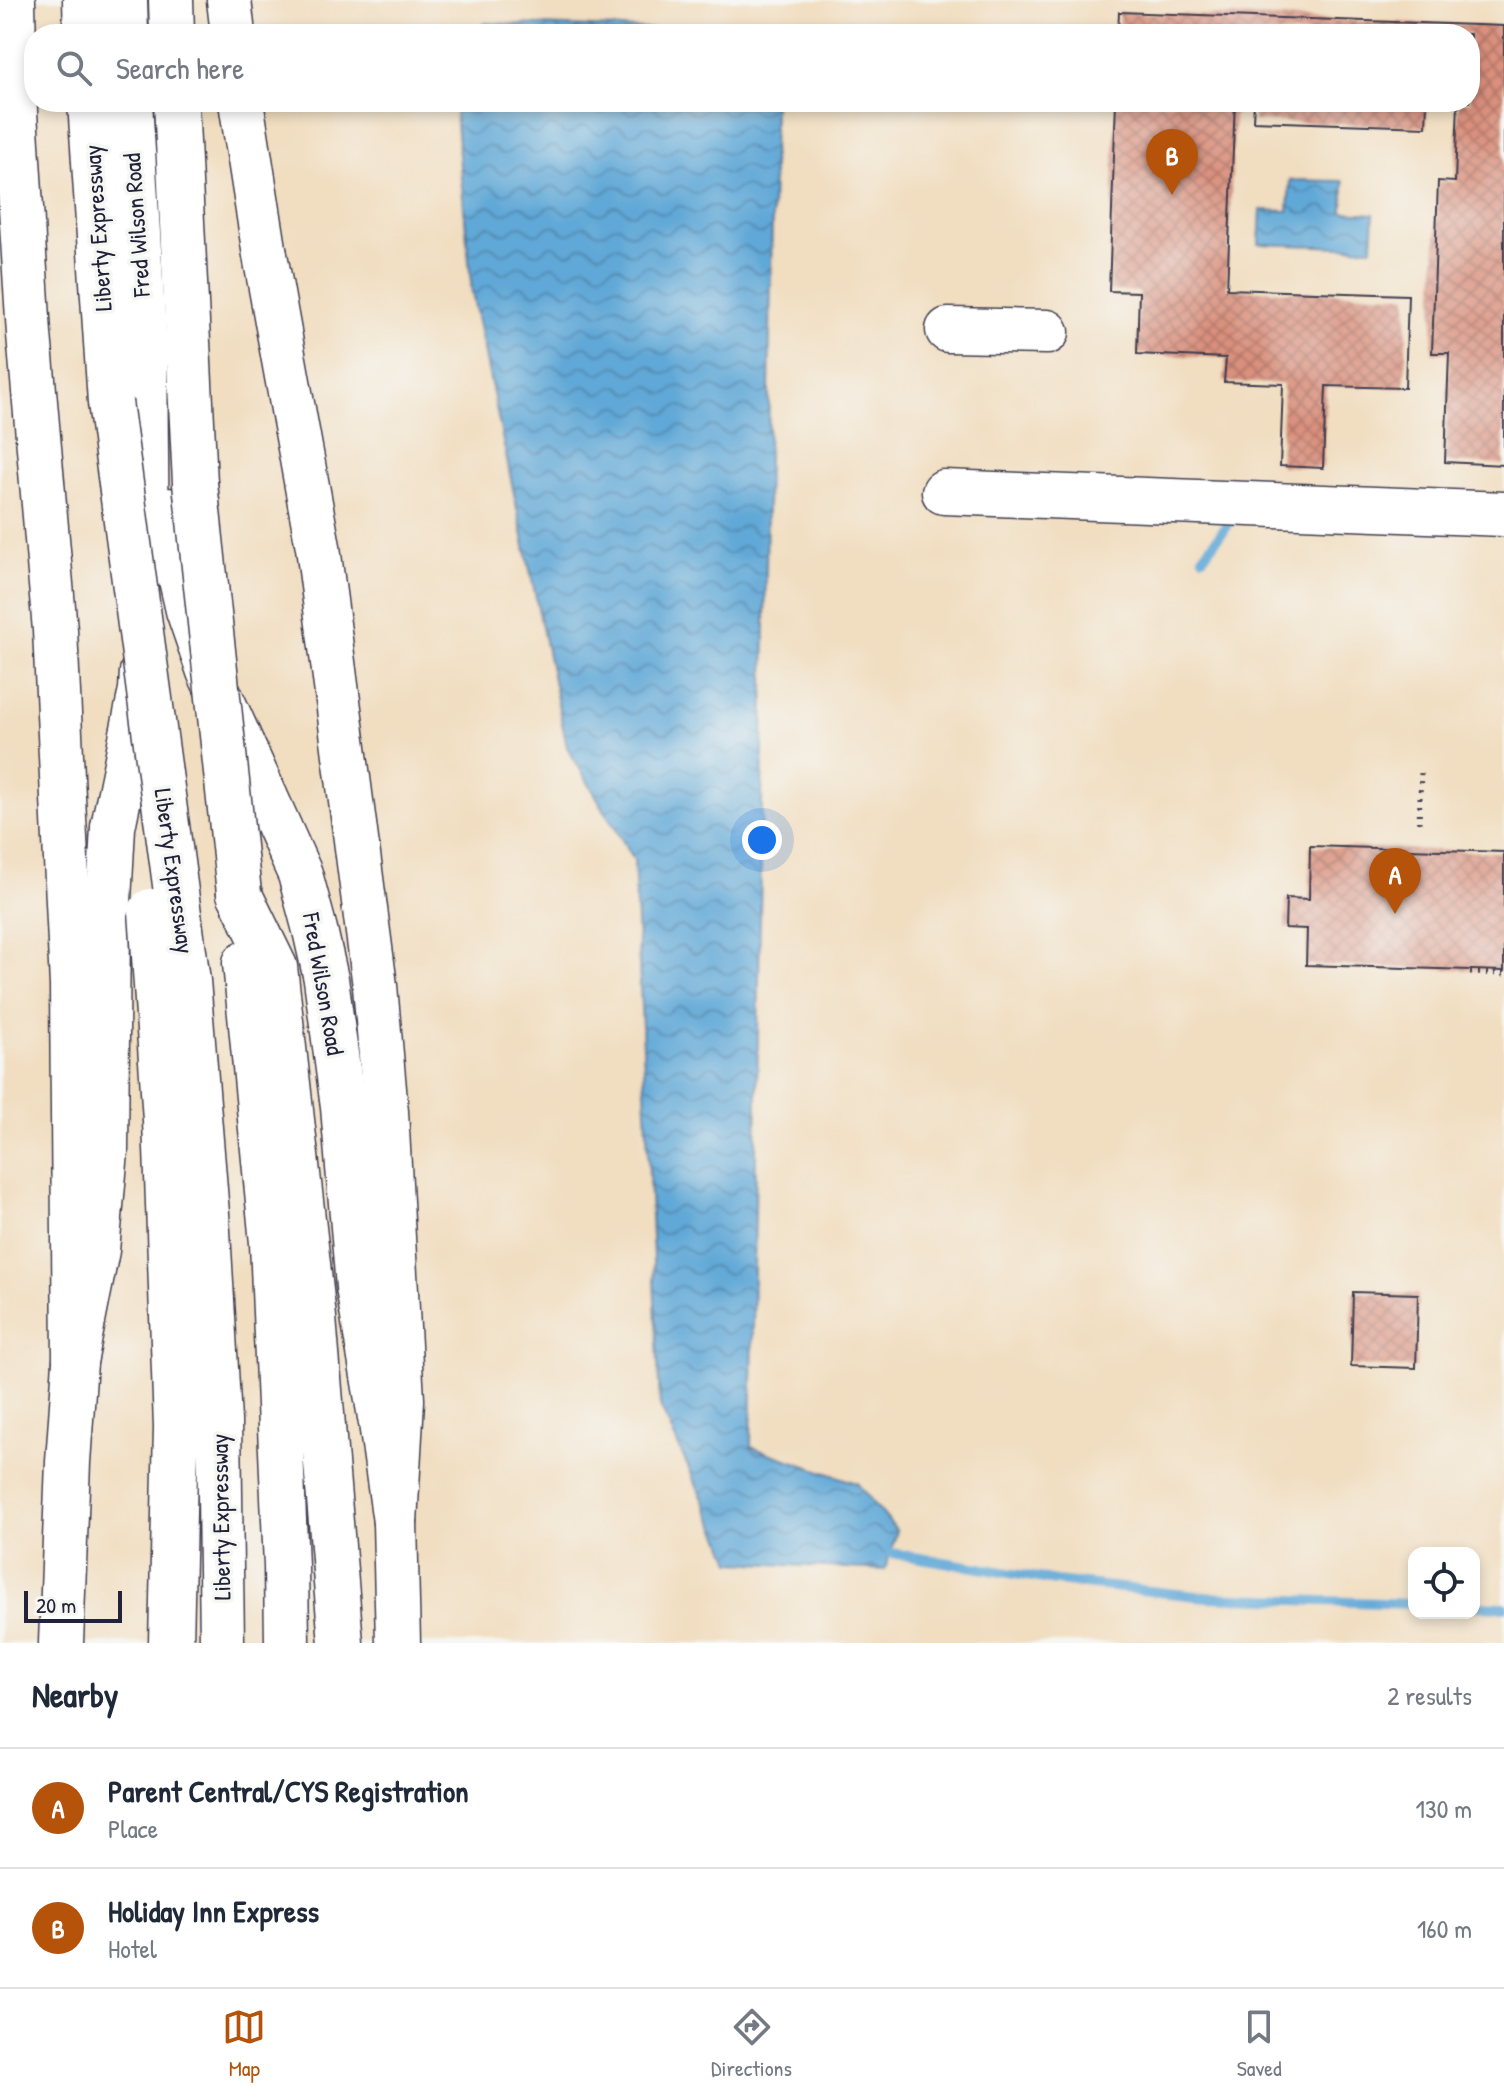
<!DOCTYPE html>
<style>
:root{--surface:#fff;--page:#f6f6f7;--text:#1f2937;--muted:#747a83;--line:#e0e1e3;--accent:#b45309}
body{margin:0;font-family:"Patrick Hand",sans-serif;background:var(--page);color:var(--text)}
.controls{position:absolute;right:24px;bottom:24px;display:grid;overflow:hidden;border-radius:16px;box-shadow:0 4px 12px #0003}
.controls button{width:72px;height:72px;display:grid;place-items:center;padding:0;border:0;border-bottom:2px solid var(--line);background:var(--surface);color:var(--text);font:40px sans-serif}
.scale{position:absolute;left:24px;bottom:20px;width:98px;box-sizing:border-box;padding-left:8px;border:4px solid #22223b;border-top:0;font-size:22px;line-height:28px;white-space:nowrap;color:#22223b;-webkit-text-stroke:6px #f6f6f2;paint-order:stroke}
.you{position:absolute;left:762px;top:840px;width:28px;height:28px;margin:-20px;border:6px solid #fff;border-radius:50%;background:#1a73e8;box-shadow:0 0 0 12px #1a73e833}
.badge{display:grid;place-items:center;width:52px;height:52px;border-radius:50%;background:var(--accent);color:#fff;font-size:26px;font-weight:700}
.pin{position:absolute;translate:-50% -66px;filter:drop-shadow(0 2px 4px #0008)}
.pin::after{content:'';position:absolute;top:42px;width:28px;height:24px;background:inherit;clip-path:polygon(0 0,100% 0,50% 100%)}
.list{margin:0;padding:0;list-style:none}
h2{display:flex;justify-content:space-between;align-items:center;height:104px;margin:0;padding:0 32px;font-size:34px}
h2 small{font-size:26px;font-weight:400;color:var(--muted)}
.list li{display:grid;grid-template-columns:52px 1fr auto;gap:24px;align-items:center;box-sizing:border-box;height:120px;padding:0 32px;border-top:2px solid var(--line)}
.list b{display:block;font-size:30px;white-space:nowrap}
.list p{margin:0;font-size:26px;white-space:nowrap;color:var(--muted)}
.list em{font-size:26px;font-style:normal;color:var(--muted)}
.icon{flex:none;width:44px;height:44px;fill:none;stroke:currentColor;stroke-width:2;stroke-linecap:round;stroke-linejoin:round}
.map{position:relative;flex:none;width:1504px;height:1643px;overflow:hidden}
.search{position:absolute;background:var(--surface);box-shadow:0 4px 12px #0003;left:24px;right:24px;top:24px;height:88px;display:flex;align-items:center;gap:20px;box-sizing:border-box;padding:0 28px;border-radius:32px;color:var(--muted);font-size:30px}
.sheet{height:344px;background:var(--surface)}
nav{display:flex;justify-content:space-around;align-items:center;box-sizing:border-box;height:112px;border-top:2px solid var(--line);background:var(--surface);font-size:22px;color:var(--muted)}
nav a{display:grid;justify-items:center;gap:4px}
nav .on{color:var(--accent)}
.map>svg:first-child{display:block}
.water{fill:url(#water-waves);stroke:#426589;stroke-width:2}
.lines{fill:none;stroke-linecap:round;stroke-linejoin:round}
.stream{stroke:#61a8d7;stroke-width:10}
.building{fill:url(#building-cross-hatch)}
.minor-casing{stroke:#413e4f;stroke-width:47}
.major-casing{stroke:#413e4f;stroke-width:47}
.highway-casing{stroke:#413e4f;stroke-width:47}
.path{stroke:#413e4f;stroke-width:5;stroke-dasharray:2 6;stroke-linecap:butt}
.minor{stroke:#fff;stroke-width:44}
.major{stroke:#fff;stroke-width:44}
.highway{stroke:#fff;stroke-width:44}
.highway-bridge-casing{stroke:#413e4f;stroke-width:47;stroke-linecap:butt}
.highway-bridge{stroke:#fff;stroke-width:44}
.labels{text-anchor:middle;stroke-width:7;stroke-linejoin:round;paint-order:stroke}
.street-label{font-size:24px;fill:#22223b;stroke:#f6f6f2}
</style>
<div class="map">
<svg width="1504" height="1643" viewBox="0 0 1504 1643">
<defs>
<pattern id="water-waves" width="16" height="10" patternUnits="userSpaceOnUse" patternTransform="scale(2)"><rect width="16" height="10" fill="#61a8d7"/><path d="M0 5q4-4 8 0t8 0" fill="none" stroke="#5088b0"/></pattern>
<pattern id="building-cross-hatch" width="8" height="8" patternUnits="userSpaceOnUse" patternTransform="scale(2)"><rect width="8" height="8" fill="#da907d"/><path d="M0 0l8 8M0 8l8-8" fill="none" stroke="#b07568"/></pattern>
</defs>
<rect width="100%" height="100%" fill="#f6f6f2"/>
<filter id="ink" filterUnits="userSpaceOnUse"><feTurbulence type="fractalNoise" baseFrequency=".0125" numOctaves="2"/><feDisplacementMap in="SourceGraphic" scale="16" xChannelSelector="R" yChannelSelector="G"/><feConvolveMatrix kernelMatrix="1 2 1 2 8 2 1 2 1" color-interpolation-filters="sRGB"/></filter>
<filter id="wash" filterUnits="userSpaceOnUse"><feTurbulence type="fractalNoise" baseFrequency=".006" numOctaves="4" result="noise"/><feDisplacementMap in="SourceGraphic" scale="32" xChannelSelector="R" yChannelSelector="G"/><feGaussianBlur stdDeviation="1.8" result="paint"/><feColorMatrix in="noise" values="0 0 0 0 0 0 0 0 0 0 0 0 0 0 0 0 0 1.4 0 .05"/><feComposite in="paint" operator="in"/></filter>
<g filter="url(#wash)">
<rect width="100%" height="100%" fill="#f1ddbf"/>
<path class="water" d="M484 23 775 34H471Z
M454 102H774L751 1447 857 1483 897 1531 885 1570 732 1562 660 1406 634 860 567 747 472 293Z
M1290 180 1344 181 1343 212 1374 214 1372 248 1259 244 1261 210 1288 211Z"/>
<g class="lines">
<path class="stream" d="M1203 557 1236 514
M891 1553 1056 1581 1206 1597 1414 1604
M1474 1606 1504 1607"/>
</g>
<g id="blocks">
<path class="building" d="M1119 12 1504 26V465L1445 462 1449 353H1432L1438 181 1455 182 1458 102H1470V34H1118Z
M1116 102H1235L1227 289 1408 295 1405 388 1326 386 1323 468 1280 466 1283 384 1224 382 1226 358 1137 354 1139 292 1109 291Z
M1254 102H1427L1426 127 1253 121Z
M1310 846 1504 852V971L1306 965 1307 929 1285 928 1286 898 1309 899Z
M1353 1292 1418 1294 1416 1368 1351 1366Z"/>
</g>
</g>
<g filter="url(#ink)">
<use href="#blocks" fill-opacity="0" stroke="#413e4f" stroke-width="2"/>
<g class="lines">
<defs>
<path id="minor" d="M948 330 1047 332
M944 492 1504 514"/>
<path id="major" d="M125 0 126 34
M130 102 145 349 147 567
M168 510 174 549 188 610 209 671 300 874 315 930 326 979 343 1107 358 1287 381 1423 395 1522 398 1643
M61 1643 68 1462 75 1362 97 1250 106 1151 108 919 113 827 141 690 142 672"/>
<path id="highway" d="M13 0 15 113 29 334 55 630 72 985 75 1362
M85 0 86 34
M171 0 172 34
M229 0 233 34
M90 102 110 402
M176 102 195 483
M241 102 265 255 318 547 375 986 386 1112 402 1400 395 1522
M239 893 275 967 314 1318 341 1643
M245 963 272 1243 286 1566 287 1643"/>
</defs>
<use href="#minor" class="minor-casing"/>
<use href="#major" class="major-casing"/>
<use href="#highway" class="highway-casing"/>
<path class="path" d="M1419 823 1421 773
M1470 973 1504 974"/>
<use href="#minor" class="minor"/>
<use href="#major" class="major"/>
<use href="#highway" class="highway"/>
<defs>
<path id="highway-bridge" d="M110 402 188 981 207 1214 219 1421 222 1643
M195 483 239 893
M151 911 165 1120 176 1427 171 1643"/>
</defs>
<use href="#highway-bridge" class="highway-bridge-casing"/>
<use href="#highway-bridge" class="highway-bridge"/>
</g>
</g>
<g class="labels">
<g class="street-label">
<text transform="translate(137 225) rotate(-94)" y="8">Fred Wilson Road</text>
<text transform="translate(98 228) rotate(-94)" y="8">Liberty Expressway</text>
<text transform="translate(174 871) rotate(82)" y="8">Liberty Expressway</text>
<text transform="translate(323 984) rotate(80)" y="8">Fred Wilson Road</text>
<text transform="translate(221 1517) rotate(-91)" y="8">Liberty Expressway</text>
</g>
</g>
</svg>
<div class="controls">
<button><svg class="icon" aria-label="locate" viewBox="0 0 24 24"><circle cx="12" cy="12" r="6"/><path d="M12 2v4M12 18v4M2 12h4M18 12h4"/></svg></button>
</div>
<div class="scale">20 m</div>
<div class="you"></div>
<div class="pin badge" style="left:1395px;top:914px">A</div>
<div class="pin badge" style="left:1172px;top:195px">B</div>
<div class="search"><svg class="icon" aria-label="search" viewBox="0 0 24 24"><circle cx="10" cy="10" r="6"/><path d="M15 15l6 6"/></svg>Search here</div>
</div>
<section class="sheet">
<h2>Nearby<small>2 results</small></h2>
<ul class="list">
<li><span class="badge">A</span><div><b>Parent Central/CYS Registration</b><p>Place</p></div><em>130 m</em></li>
<li><span class="badge">B</span><div><b>Holiday Inn Express</b><p>Hotel</p></div><em>160 m</em></li>
</ul>
</section>
<nav>
<a class="on"><svg class="icon" aria-label="map" viewBox="0 0 24 24"><path d="M3 6l6-2 6 2 6-2v14l-6 2-6-2-6 2zM9 4v14M15 6v14"/></svg>Map</a>
<a><svg class="icon" aria-label="directions" viewBox="0 0 24 24"><path d="M12 3l9 9-9 9-9-9zM9 14v-3h6M13 9l2 2-2 2"/></svg>Directions</a>
<a><svg class="icon" aria-label="saved" viewBox="0 0 24 24"><path d="M7 4h10v16l-5-4-5 4z"/></svg>Saved</a>
</nav>
